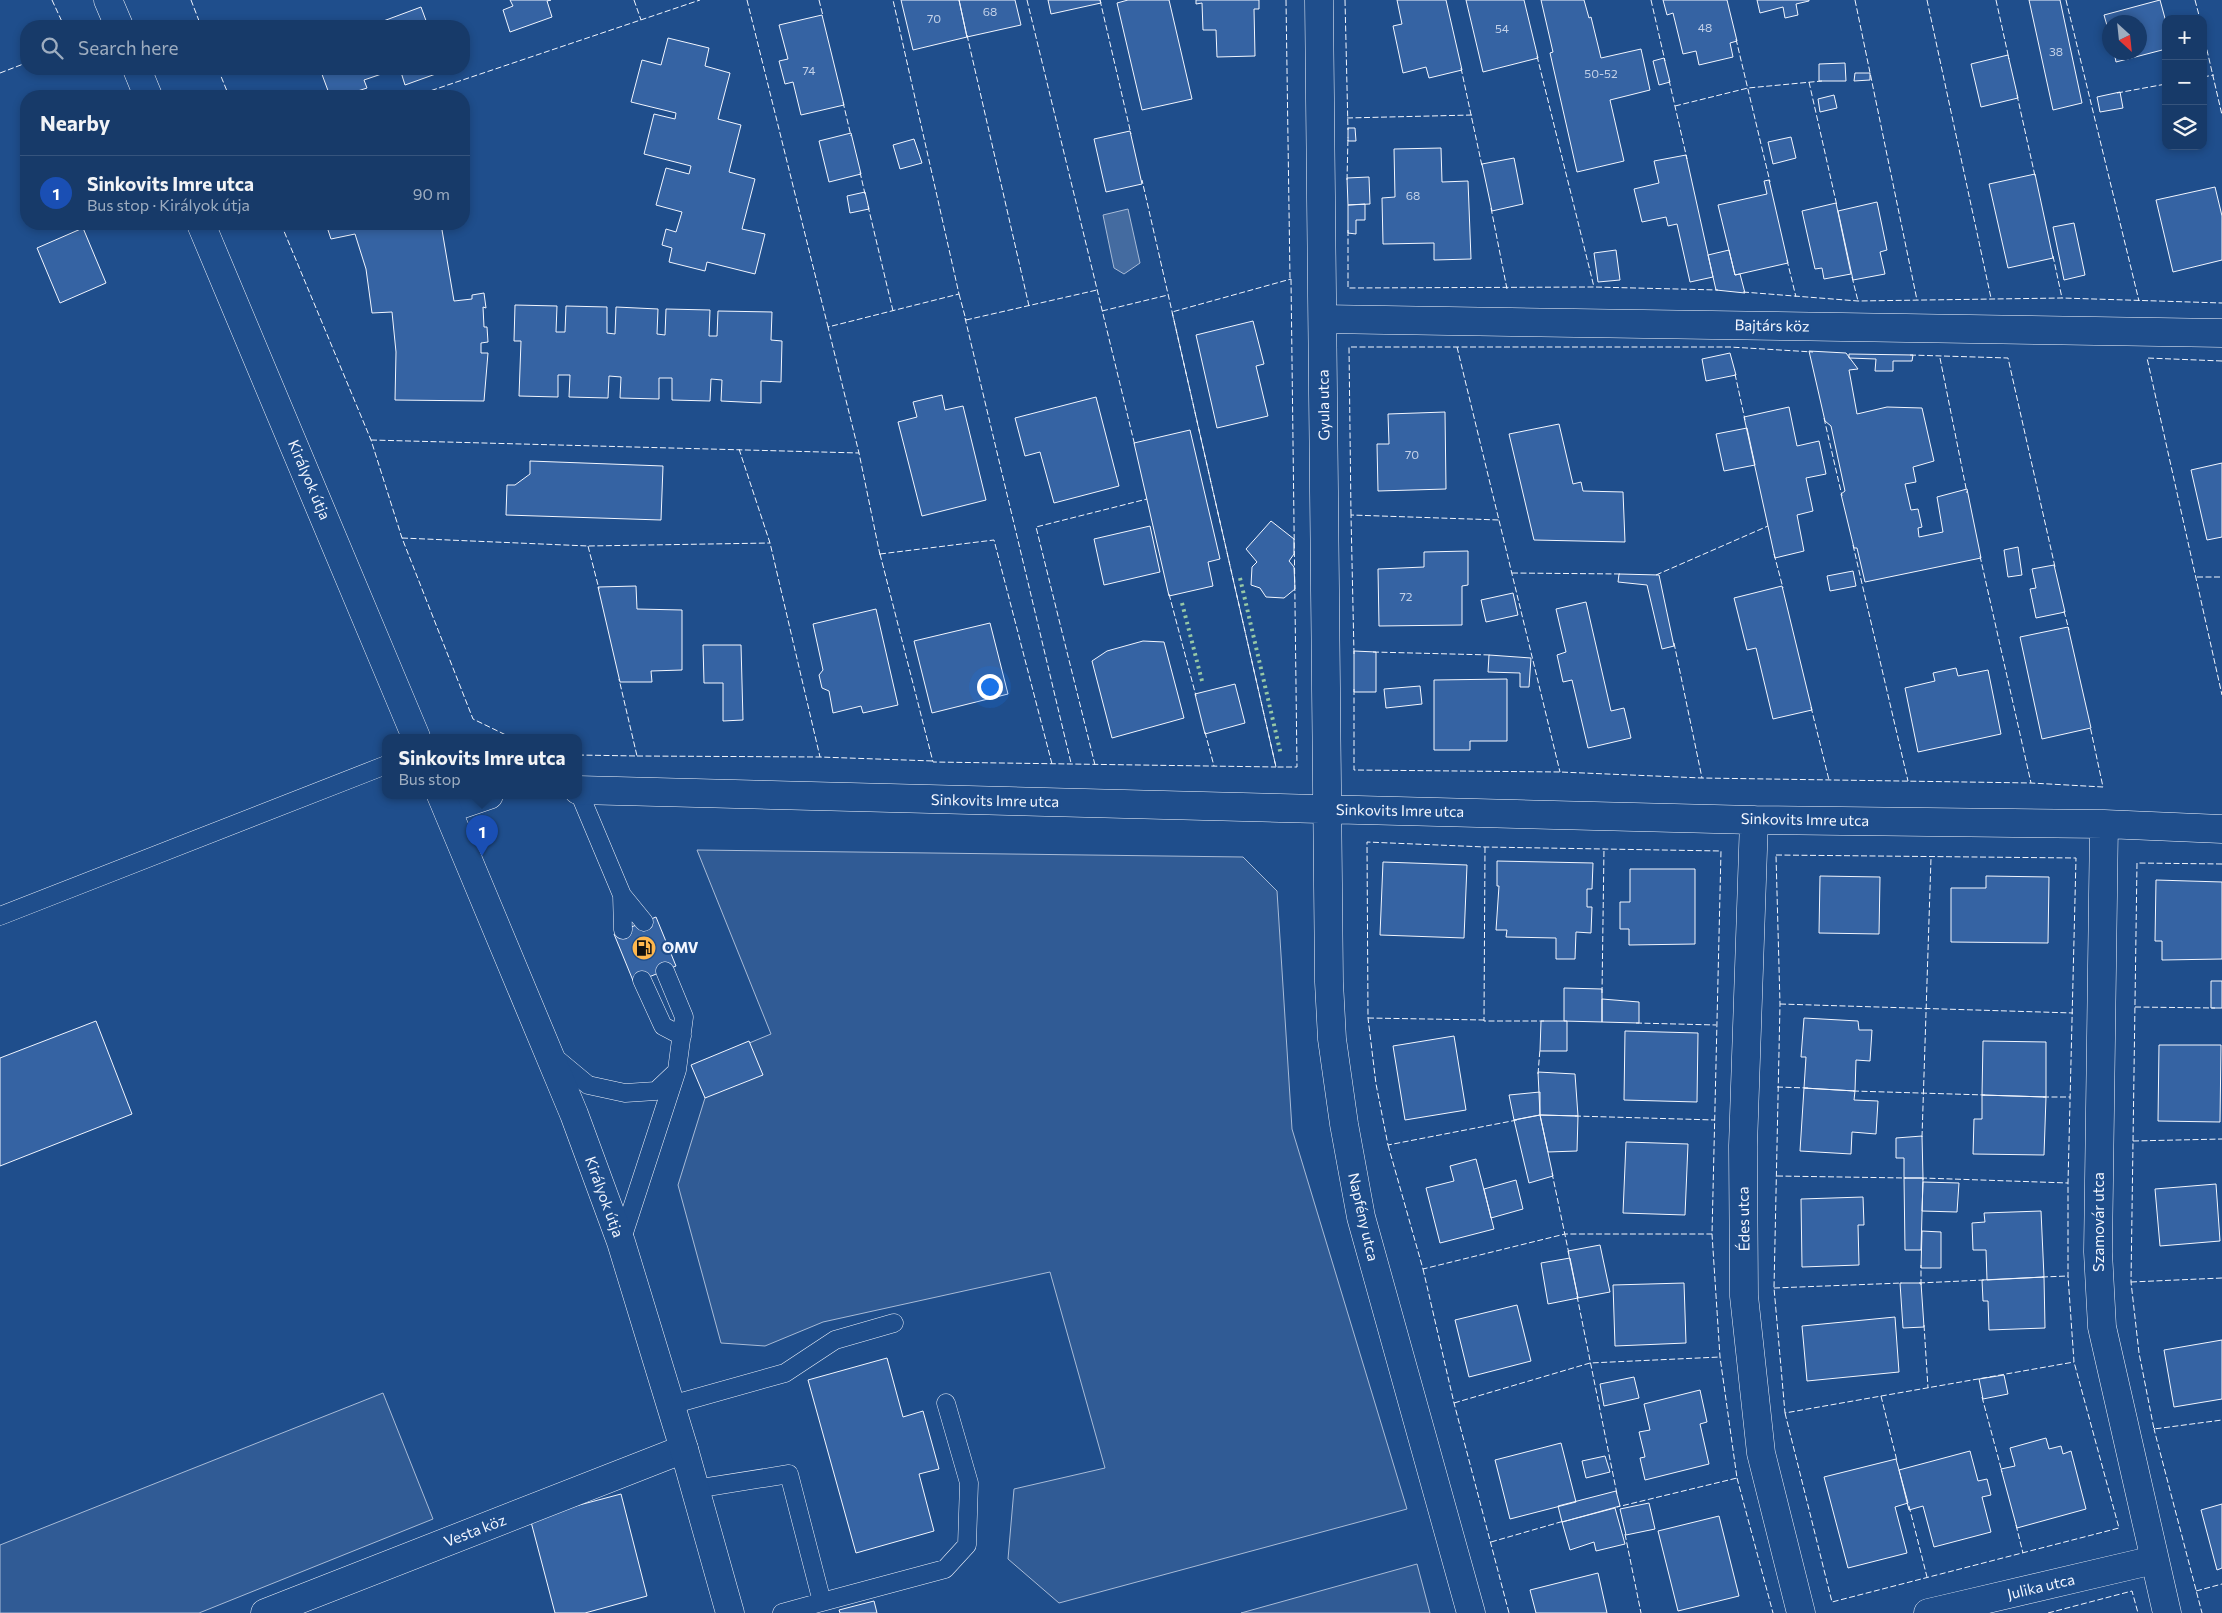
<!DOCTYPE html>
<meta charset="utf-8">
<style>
:root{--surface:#173a69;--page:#244571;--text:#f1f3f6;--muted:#9eadc0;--line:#36547d;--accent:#ffb74d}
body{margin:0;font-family:Commissioner,sans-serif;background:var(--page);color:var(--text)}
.controls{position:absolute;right:15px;top:15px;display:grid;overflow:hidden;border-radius:10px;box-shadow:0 2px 8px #0003}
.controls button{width:45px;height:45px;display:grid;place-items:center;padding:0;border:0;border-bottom:1px solid var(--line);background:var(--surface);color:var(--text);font:25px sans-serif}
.compass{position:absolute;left:2102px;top:15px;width:45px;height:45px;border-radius:50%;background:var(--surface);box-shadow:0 2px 8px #0003;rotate:153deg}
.you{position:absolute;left:989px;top:686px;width:18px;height:18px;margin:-12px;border:4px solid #fff;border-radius:50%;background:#1a73e8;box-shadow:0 0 0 8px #1a73e833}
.badge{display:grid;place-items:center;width:32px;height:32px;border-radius:50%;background:var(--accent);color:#fff;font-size:16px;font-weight:700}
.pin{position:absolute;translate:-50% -41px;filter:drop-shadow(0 1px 2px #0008)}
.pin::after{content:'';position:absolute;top:26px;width:18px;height:15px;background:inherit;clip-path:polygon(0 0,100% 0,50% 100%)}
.popup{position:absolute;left:382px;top:734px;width:200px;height:65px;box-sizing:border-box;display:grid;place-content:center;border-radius:10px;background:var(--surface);filter:drop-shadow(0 1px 4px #0005);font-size:16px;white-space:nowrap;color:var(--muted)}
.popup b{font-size:19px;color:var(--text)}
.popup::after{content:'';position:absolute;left:50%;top:100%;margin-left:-10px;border:10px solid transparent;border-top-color:var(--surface)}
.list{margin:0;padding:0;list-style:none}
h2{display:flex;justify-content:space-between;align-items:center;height:65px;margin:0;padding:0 20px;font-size:21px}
h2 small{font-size:16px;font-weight:400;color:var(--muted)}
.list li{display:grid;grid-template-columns:32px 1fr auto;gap:15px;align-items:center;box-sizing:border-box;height:75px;padding:0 20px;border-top:1px solid var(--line)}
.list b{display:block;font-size:19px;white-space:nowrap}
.list p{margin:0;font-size:16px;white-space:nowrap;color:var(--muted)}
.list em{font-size:16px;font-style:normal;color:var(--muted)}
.icon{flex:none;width:28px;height:28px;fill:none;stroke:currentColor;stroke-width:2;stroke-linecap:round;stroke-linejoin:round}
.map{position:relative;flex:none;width:2222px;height:1613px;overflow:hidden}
.search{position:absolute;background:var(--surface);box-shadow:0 2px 8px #0003;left:20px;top:20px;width:450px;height:55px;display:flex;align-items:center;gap:12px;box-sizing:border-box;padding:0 18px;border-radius:20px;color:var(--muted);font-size:19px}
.panel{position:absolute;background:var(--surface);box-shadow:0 2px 8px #0003;left:20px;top:90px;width:450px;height:140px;border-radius:20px}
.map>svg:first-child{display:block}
.built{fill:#305b95;stroke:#a8bbd7}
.water{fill:#446ba0;stroke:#a8bbd7}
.building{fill:#3563a3;stroke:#f2f6ff}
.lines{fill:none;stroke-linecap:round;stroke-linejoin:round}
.service-casing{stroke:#f2f6ff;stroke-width:19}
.minor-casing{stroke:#f2f6ff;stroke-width:29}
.tertiary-casing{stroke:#f2f6ff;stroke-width:29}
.service{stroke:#1f4e8c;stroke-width:18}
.minor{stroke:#1f4e8c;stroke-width:28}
.tertiary{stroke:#1f4e8c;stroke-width:28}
.hedge{stroke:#97c8a6;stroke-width:4;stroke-dasharray:2.5 4;stroke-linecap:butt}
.fence{stroke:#f2f6ff;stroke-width:1;stroke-dasharray:6 2.5;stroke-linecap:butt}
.labels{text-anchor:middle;stroke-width:4;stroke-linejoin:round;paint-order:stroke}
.number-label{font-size:12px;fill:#c3d1e8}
.street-label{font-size:15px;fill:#f2f6ff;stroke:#1f4e8c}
.poi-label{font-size:15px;font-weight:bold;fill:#f2f6ff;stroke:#1f4e8c;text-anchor:start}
</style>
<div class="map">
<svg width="2222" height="1613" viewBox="0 0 2222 1613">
<rect width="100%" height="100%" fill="#1f4e8c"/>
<path class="built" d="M697 850 1243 857 1277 891 1292 1129 1407 1509 1059 1603 1008 1559 1014 1489 1105 1468 1050 1272 823 1322 765 1346 721 1343 678 1185 718 1056 771 1034Z
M383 1393 433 1519 199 1613H0V1545Z
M1417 1564 1430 1613H1241Z"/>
<path class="water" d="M1128 209 1140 263 1124 274 1114 268 1103 215Z"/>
<path class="building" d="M510 0H551L547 1 552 17 510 32 503 10 513 6Z
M901 0H959L967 37 913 50Z
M959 0H1015L1021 25 967 37Z
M1048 0H1100L1101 3 1051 14Z
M1128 0H1169L1192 99 1142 110 1117 3Z
M1196 0H1259V9H1254L1255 56 1217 57 1216 30H1203L1202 3 1196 4Z
M1397 0H1446L1462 70 1429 78 1426 67 1403 73 1393 26 1402 24Z
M1466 0H1524L1538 58 1483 72Z
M1541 0H1584L1589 18 1591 17 1601 58 1641 49 1650 90 1610 100 1624 161 1577 172 1550 53 1553 52Z
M1663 0H1727L1737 41 1730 43 1733 57 1699 65 1696 51 1683 54 1673 13 1667 15Z
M1757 0H1809V1L1796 4 1798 15 1785 18 1783 7 1760 13Z
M2029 0H2060L2082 103 2053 110Z
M2160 0 2166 22V49L2116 62 2114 52H2140V22H2110V36L2104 15Z
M421 7 428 26H379L378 23Z
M822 15 844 105 801 115 793 82 785 84 779 61 788 59 779 25Z
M668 38 709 48 705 66 730 73 718 119 741 125 729 172 755 179 742 229 765 234 755 274 707 262 705 271 669 262 672 248 662 245 666 229 676 232 682 212 656 205 666 168 689 174 691 166 644 154 654 114 675 119 676 113 631 102 642 60 661 65Z
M2008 55 2018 98 1981 107 1971 64Z
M1664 58 1670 82 1659 85 1653 61Z
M1845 63 1846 81H1819V64Z
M320 69H396L364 80 367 88 342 96H330Z
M400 69H443L444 71 405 85Z
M1855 73H1870V80L1854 81Z
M2120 92 2123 108 2100 112 2097 97Z
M1834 95 1837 108 1820 112 1818 99Z
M1348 128H1355L1356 141H1348Z
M1130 131 1142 184 1106 192 1094 139Z
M851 133 861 174 829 182 819 141Z
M1791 137 1796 158 1773 164 1768 142Z
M914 139 922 163 900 169 893 145Z
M1441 148 1442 182 1468 181 1471 259 1434 260V243L1383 244 1382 198 1395 197 1394 149Z
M1686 155 1713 277 1690 282 1677 224 1668 226 1666 217 1642 222 1634 189 1659 183 1654 161Z
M1514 158 1523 204 1492 211 1482 164Z
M2035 174 2053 258 2008 268 1989 184Z
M1369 177 1370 204 1348 205 1347 178Z
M1769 180 1788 263 1735 275 1718 205 1767 194 1764 181Z
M2215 187 2222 216V260L2173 272 2156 200Z
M865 192 869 209 850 213 847 196Z
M1877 202 1887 250 1880 252 1885 274 1853 280 1838 211Z
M1836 203 1851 274 1824 279 1822 268 1815 269 1802 211Z
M1365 204V220H1356V234L1348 233V205Z
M2074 223 2085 275 2064 280 2053 227Z
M326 224H441L454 301 472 299V295L484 293 486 308 483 307 484 327H487L488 342 481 343V353H488L484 401 395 400 396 352 392 312 372 313 366 269 355 234 331 239Z
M83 228 106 283 60 303 37 248Z
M1616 250 1620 280 1598 282 1594 253Z
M1729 250 1735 275 1740 274 1745 293 1716 290 1708 255Z
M515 305 557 306 556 332H565L566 306 607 307V333L615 334 616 307 658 309 657 334 665 335 666 309 710 310 709 336H717L718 311 772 312 771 340 782 341 781 382 761 381V403L721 401 722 380 711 379 710 401 672 400V378H659V399L620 398 621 377 609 376 608 398 569 397 570 375H558V397L519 396 521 341H514Z
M1253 321 1264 364 1256 366 1268 416 1217 428 1196 335Z
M1809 351 1846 353 1858 369 1849 370 1857 414 1887 407 1922 408 1934 461 1913 467 1916 482 1905 484 1911 510 1918 509 1922 527 1918 528 1919 537 1943 532 1937 497 1967 489 1981 558 1865 582 1857 548H1854L1841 494 1845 491 1831 426 1825 421Z
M1730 353 1736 375 1706 381 1702 359Z
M1849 354 1913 355 1912 361H1893V371H1875L1876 359 1849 358Z
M942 395 945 410 963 406 986 500 922 516 898 422 917 417 913 402Z
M1096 397 1119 486 1054 503 1040 452 1025 456 1015 418Z
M1789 407 1797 446 1819 441 1826 474 1806 478 1813 511 1797 515 1804 551 1775 558 1744 417Z
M1445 412 1446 489 1378 491 1377 444H1389L1388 414Z
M1559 424 1573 484 1581 482 1583 491 1623 492 1625 542 1534 540 1509 434Z
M1747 428 1755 465 1724 471 1716 434Z
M1190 430 1220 559 1208 562 1213 586 1169 596 1134 443Z
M530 461 663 466 661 520 506 515 507 485H515L530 474Z
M2222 463V537L2207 540 2191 470Z
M1271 521 1294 539V554L1289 561 1294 567 1295 589 1284 598 1266 597 1260 588 1251 585 1252 567 1257 562 1246 549Z
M1150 526 1160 572 1104 585 1094 539Z
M2018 547 2022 575 2008 577 2004 550Z
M1468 551V585L1462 586V625L1379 626 1378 569 1424 567V552Z
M2054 565 2065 612 2036 618 2030 589 2036 588 2032 569Z
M1853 571 1856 586 1830 591 1827 576Z
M1619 574 1659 575 1674 646 1662 649 1647 585 1618 582Z
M636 586 637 609 682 610V670L651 671 652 682H620L598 587Z
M1782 586 1812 710 1773 719 1756 648 1747 650 1734 598Z
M1513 593 1518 615 1486 622 1481 600Z
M1586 602 1611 711 1624 708 1631 738 1588 748 1572 680 1563 682 1557 655 1566 652 1556 609Z
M876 609 898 705 863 713 861 706 833 713 829 691 822 688 819 675 823 670 813 624Z
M990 623 1008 694 932 713 914 641Z
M2068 627 2091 728 2042 739 2020 637Z
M1143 641 1164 642 1184 718 1112 738 1092 661 1107 651Z
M703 645H741L743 720 723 721V683H704Z
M1354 651 1376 652V692H1354Z
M1489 655 1531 658 1529 687H1520V673L1488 672Z
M1956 668 1958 676 1988 670 2001 734 1918 752 1905 688 1935 681 1933 673Z
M1507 679V741H1470V750H1434V680Z
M1235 684 1245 723 1205 734 1195 694Z
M1420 686 1422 704 1386 708 1384 689Z
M1497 861 1593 863 1592 889H1587V907H1592L1591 933 1576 932 1575 959H1556V938L1506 937 1507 930H1496L1499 886H1497Z
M1383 862 1467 865 1464 938 1380 935Z
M1630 869H1695V944L1629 945V929H1620V902H1630Z
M1820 876 1880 877 1879 934 1819 933Z
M1986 876 2049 877 2048 943 1951 942V888H1986Z
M2156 880 2222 882V959L2162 960V941H2155Z
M656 917 676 966 634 983 614 934Z
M2211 981H2222V1008H2211Z
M1564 988 1602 989V1022L1564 1021Z
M1602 999 1639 1002V1023L1602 1022Z
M1804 1018 1858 1021 1859 1030H1872L1870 1061 1856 1060 1855 1091 1804 1088 1806 1057H1801Z
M96 1021 132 1114 0 1166V1058Z
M1541 1021H1567V1051H1540Z
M1625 1031 1698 1033 1697 1102 1624 1100Z
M1454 1036 1466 1110 1405 1120 1393 1046Z
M749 1041 763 1075 705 1098 691 1065Z
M1983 1041 2046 1042V1097L1982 1095Z
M2159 1045H2221L2220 1122 2158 1121Z
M1538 1072 1575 1074 1578 1116 1540 1115Z
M1804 1088 1855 1091 1854 1100 1878 1101 1876 1134 1852 1132 1851 1154 1800 1151Z
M1540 1092V1115L1514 1120 1509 1095Z
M1982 1095 2046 1097 2044 1155 1973 1154 1974 1119H1982Z
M1540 1115 1578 1116 1577 1151 1548 1152Z
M1540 1115 1553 1176 1529 1183 1514 1120Z
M1922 1136 1923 1178H1904V1158H1896V1138Z
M1626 1142 1688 1144 1685 1215 1623 1213Z
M1476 1159 1494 1229 1440 1243 1426 1188 1454 1181 1450 1166Z
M1904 1178H1923L1921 1250H1905Z
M1516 1180 1523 1209 1491 1218 1484 1189Z
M1923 1182 1959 1183 1957 1212 1922 1211Z
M2216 1184 2220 1241 2160 1246 2155 1189Z
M1863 1197 1864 1225H1858L1859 1265 1802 1267 1801 1199Z
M2041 1211 2044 1277 1987 1280 1986 1250H1973L1972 1223 1985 1222 1984 1213Z
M1922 1231 1941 1232V1268H1921Z
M1600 1245 1610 1292 1578 1298 1568 1251Z
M1570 1258 1578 1298 1548 1304 1541 1263Z
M2044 1277 2045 1328 1989 1330 1988 1301H1983L1982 1280Z
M1684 1283 1686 1343 1615 1346 1613 1285Z
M1900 1283H1921L1924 1327 1903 1328Z
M1517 1305 1531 1361 1469 1377 1455 1320Z
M1895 1317 1899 1372 1807 1381 1802 1326Z
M2222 1340V1399L2174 1407 2164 1350Z
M887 1358 903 1417 923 1411 939 1469 919 1474 934 1531 856 1553 808 1380Z
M2004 1375 2008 1394 1983 1399 1979 1379Z
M1634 1377 1639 1398 1604 1406 1600 1384Z
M1700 1390 1707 1422 1700 1424 1709 1464 1645 1480 1640 1458 1645 1457 1639 1432 1650 1430 1644 1404Z
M2046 1438 2049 1449 2061 1446 2063 1454 2071 1451 2086 1509 2017 1528 2001 1469 2015 1466 2010 1448Z
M1561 1443 1576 1502 1510 1519 1495 1460Z
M1970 1451 1978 1481 1987 1479 1991 1495 1982 1497 1991 1532 1934 1547 1923 1506 1909 1510 1899 1470Z
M1605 1456 1610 1472 1586 1478 1582 1461Z
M1896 1459 1908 1503 1895 1507 1907 1553 1848 1568 1824 1477Z
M1616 1491 1620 1506 1562 1522 1558 1506Z
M621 1494 647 1596 585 1613H555L530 1518Z
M1649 1503 1655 1529 1626 1535 1620 1509Z
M2222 1504V1568L2217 1570 2201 1510Z
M1615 1508 1625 1544 1596 1551 1594 1542 1570 1550 1562 1522Z
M1719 1516 1739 1596 1678 1611 1658 1531Z
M1598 1573 1607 1613H1536L1530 1590Z
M874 1601 877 1613H840L839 1610Z"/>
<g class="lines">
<defs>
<path id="service" d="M578 790 622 895 644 922
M622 895 623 930
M0 916 386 765
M642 980 663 1026 682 1036
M552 1055 588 1085 625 1093 656 1091 675 1073
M621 1242 677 1070 684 1017 665 971
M671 1405 785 1373 835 1340 894 1323
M695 1489 789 1474 822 1602 945 1569 967 1545 969 1483 946 1403
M782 1613 822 1602"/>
<path id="minor" d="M1319 0 1329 982 1332 1039 1344 1124 1361 1217 1471 1613
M1323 319 2222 333
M578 790 1754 820 2104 824 2222 829
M448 809 489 795
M1754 820 1743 1146 1744 1296 1761 1453 1801 1613
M2104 824 2098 1252 2102 1327 2167 1613
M265 1613 684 1449
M1928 1613 2154 1560"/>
<path id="tertiary" d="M108 0 119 26
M137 69 148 96
M201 224 416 737
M441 795 574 1114 621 1242 684 1449 730 1613"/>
</defs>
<use href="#service" class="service-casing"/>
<use href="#minor" class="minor-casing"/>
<use href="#tertiary" class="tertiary-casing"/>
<use href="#service" class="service"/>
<use href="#minor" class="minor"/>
<use href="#tertiary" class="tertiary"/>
<path class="hedge" d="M1240 578 1281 755
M1182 603 1202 681"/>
<path class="fence" d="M52 0 64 26
M191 0 201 26
M634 0 641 20
M747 0 828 327H830
M819 0 823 16
M1027 0 1135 446
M1100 0 1131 134
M1286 0 1290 279
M1345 0 1348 130
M1651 0 1665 61
M1855 0 1917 300
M1927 0 1991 298
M1996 0 2009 59
M2066 0 2139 301
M2195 0 2200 19
M2203 33 2222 115
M967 35 1029 306
M1736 39 1770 182
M1537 56 1594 287
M1461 68 1482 166
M218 69 229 96
M0 73 26 63
M2203 77 2214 75
M1669 80 1687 159
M1809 82 1837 206
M2117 93 2166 84
M2017 95 2035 176
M415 96 700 0
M843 102 851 136
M1675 106 1748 88 1822 81
M1347 118 1472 115
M860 172 865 194
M1347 180 1348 137
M868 206 893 311
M1491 208 1507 289
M281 224 371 440 402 538 473 719 510 737
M1348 230V288L1594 287 1718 290
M2053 256 2062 298
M1787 260 1796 297
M1852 277 1858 301
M1291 279 1297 767H1276L1172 312Z
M1743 292 1858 301 2062 298 2222 303
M959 294 966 320
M1102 311 1168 295
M965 318 1071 763
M966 320 1097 290
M1457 347 1560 772
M1910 355 2008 358 2055 567
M1940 358 1967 493
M2222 361 2147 358 2222 695
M1735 374 1745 420
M1824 418 1842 496
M371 440 859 453
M739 449 770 543 820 757 933 761
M1351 515 1349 347H1730L1813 352
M402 538 588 546 770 543
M1853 545 1908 781
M588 546 599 589
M880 554 933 762 1276 767 1142 180
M880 554 994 540 1052 764
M1774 554 1783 588
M880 555 859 453 828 327 959 294 893 0
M1980 556 2031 783
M1512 573 1621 574
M1656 575 1768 526
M2197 577H2222
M1169 594 1196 696
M2064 611 2069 630
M1674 643 1702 778
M1373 652 1491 655
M1354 654 1351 515 1499 520
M1354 689V770L1560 772 1702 778 2031 783 2103 787 2090 726
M1811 707 1829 780
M1205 732 1214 766
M578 755 637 756 619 679
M637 756 820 757
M1095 765 1036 527 1147 499
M1485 847 1484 1021H1544
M1776 855 2076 858 2068 1183V1276L2074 1362 1785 1413 1774 1288 1780 1004Z
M2222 864 2137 863 2131 1282 2139 1353 2154 1429 2222 1420
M1602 993 1604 848
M1780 1004 2073 1013
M2135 1007 2215 1008
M1368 1018 1484 1020
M1636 1023 1716 1025
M1538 1074 1540 1049
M1777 1087 1808 1088
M1853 1091 1985 1095
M2043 1097H2070
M1575 1116 1715 1120
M1517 1120 1388 1145 1376 1084 1368 1018 1367 842 1485 847 1721 851 1712 1234 1720 1357 1737 1478 1617 1507
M1922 1137 1931 858
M2133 1141 2222 1139
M1388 1145 1423 1269 1565 1234H1712
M1552 1173 1569 1254
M1777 1176 1906 1178
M1923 1180V1178L2068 1183
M1423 1269 1454 1403 1509 1613
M2042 1277 2068 1276
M2131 1282 2222 1278
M1919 1283 1984 1280
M1921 1285V1265
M1774 1288 1902 1283
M1577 1296 1617 1494
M1924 1325 1928 1388
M1881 1396 1897 1461
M1982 1397 2002 1472
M1454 1403 1590 1363 1720 1357
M1785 1413 1832 1602 2119 1528 2074 1362
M2155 1428 2154 1429 2202 1613
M1737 1478 1773 1613
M1909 1506 1927 1577
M2016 1525 2023 1553
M1625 1534 1641 1613
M1491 1542 1564 1521
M2196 1591 2222 1584
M2048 1613 2132 1591 2138 1613"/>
</g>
<defs>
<symbol id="fuel-disc" viewBox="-11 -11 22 22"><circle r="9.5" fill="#ffb74d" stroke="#1f4e8c"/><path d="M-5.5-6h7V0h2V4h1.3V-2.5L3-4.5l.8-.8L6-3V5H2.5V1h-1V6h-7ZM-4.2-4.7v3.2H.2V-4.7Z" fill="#111"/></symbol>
</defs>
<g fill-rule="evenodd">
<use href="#fuel-disc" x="630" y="934" width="28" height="28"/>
</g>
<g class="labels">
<g class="number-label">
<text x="990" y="16">68</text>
<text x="934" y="23">70</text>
<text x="1705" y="32">48</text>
<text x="1502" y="33">54</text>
<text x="2056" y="56">38</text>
<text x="809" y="75">74</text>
<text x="1601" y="78">50-52</text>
<text x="1413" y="200">68</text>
<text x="1412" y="459">70</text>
<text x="1406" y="601">72</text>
</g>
<g class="street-label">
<text transform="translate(1772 326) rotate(1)" y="5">Bajtárs köz</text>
<text transform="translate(1324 405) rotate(-91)" y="5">Gyula utca</text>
<text transform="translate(309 480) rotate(67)" y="5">Királyok útja</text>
<text transform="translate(995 801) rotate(1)" y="5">Sinkovits Imre utca</text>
<text transform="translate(1400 811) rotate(1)" y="5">Sinkovits Imre utca</text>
<text transform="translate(1805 820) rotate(1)" y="5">Sinkovits Imre utca</text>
<text transform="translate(604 1197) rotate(70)" y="5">Királyok útja</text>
<text transform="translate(1363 1217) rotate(77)" y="5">Napfény utca</text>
<text transform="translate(1744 1219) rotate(-91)" y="5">Édes utca</text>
<text transform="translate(2099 1222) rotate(-90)" y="5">Szamovár utca</text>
<text transform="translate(475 1531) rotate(-21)" y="5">Vesta köz</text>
<text transform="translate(2041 1587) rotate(-13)" y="5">Julika utca</text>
</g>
<g class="poi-label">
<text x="662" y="953">OMV</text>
</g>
</g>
</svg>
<div class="controls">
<button>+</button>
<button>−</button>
<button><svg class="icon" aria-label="layers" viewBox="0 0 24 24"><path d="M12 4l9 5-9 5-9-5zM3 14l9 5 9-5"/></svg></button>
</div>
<svg class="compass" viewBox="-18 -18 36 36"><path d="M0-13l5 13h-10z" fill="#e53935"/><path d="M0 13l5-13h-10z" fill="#9eadc0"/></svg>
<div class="you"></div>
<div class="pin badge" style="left:482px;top:856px;background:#1a4fb4">1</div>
<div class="popup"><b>Sinkovits Imre utca</b>Bus stop</div>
<div class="search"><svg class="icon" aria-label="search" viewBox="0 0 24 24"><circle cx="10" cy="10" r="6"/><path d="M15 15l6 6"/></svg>Search here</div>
<section class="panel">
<h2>Nearby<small></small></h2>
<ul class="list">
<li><span class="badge" style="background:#1a4fb4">1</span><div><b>Sinkovits Imre utca</b><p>Bus stop · Királyok útja</p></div><em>90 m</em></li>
</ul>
</section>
</div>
